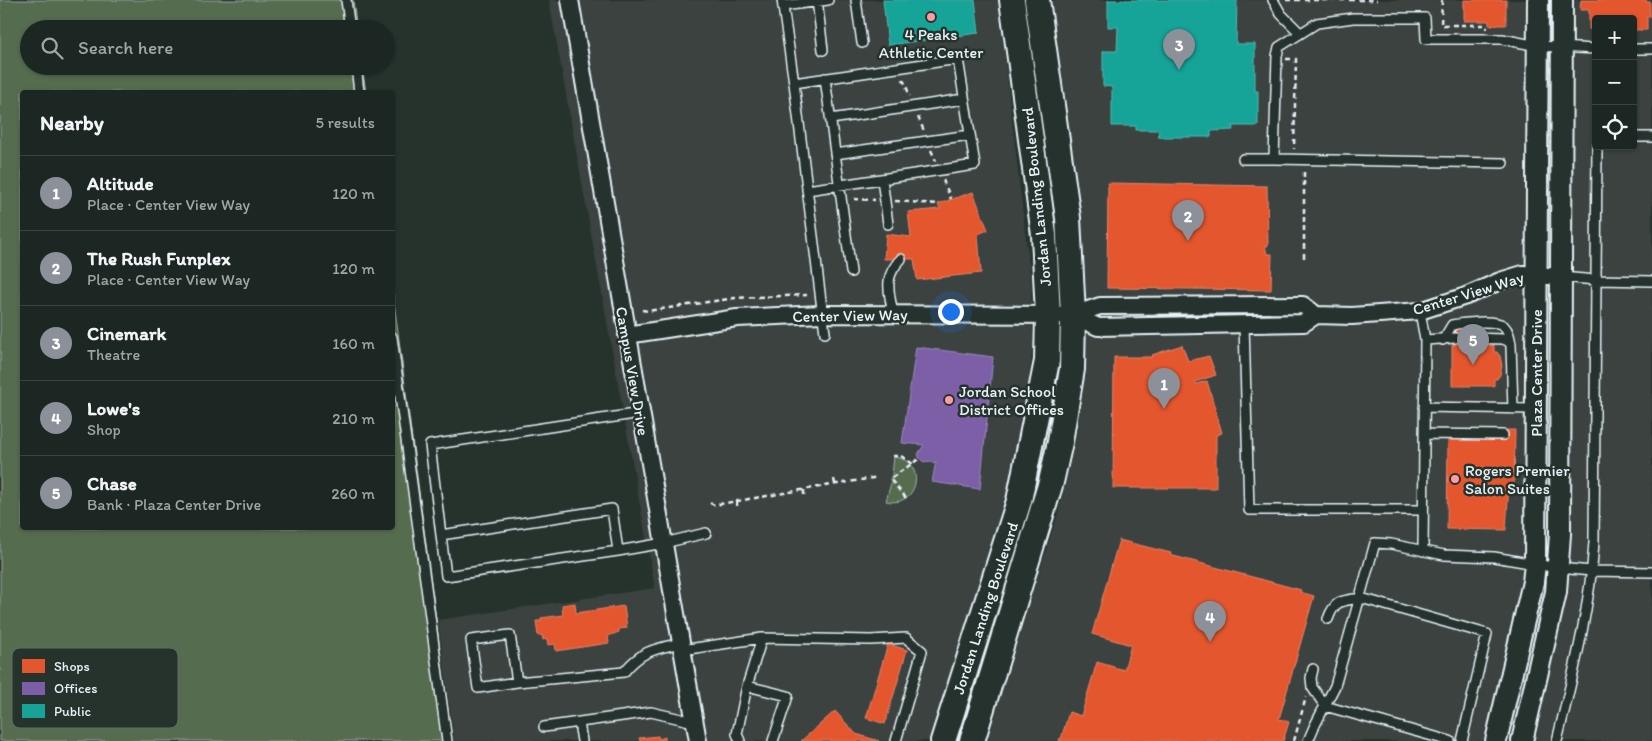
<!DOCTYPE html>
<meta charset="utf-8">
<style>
:root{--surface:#1c2622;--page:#252e2a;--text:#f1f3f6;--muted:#a0a5a5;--line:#3a4340;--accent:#8c9099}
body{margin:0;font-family:Itim,sans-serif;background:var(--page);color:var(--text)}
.controls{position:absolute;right:15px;top:15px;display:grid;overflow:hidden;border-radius:5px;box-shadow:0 1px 4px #0004}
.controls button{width:45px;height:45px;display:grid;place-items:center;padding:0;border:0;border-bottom:1px solid var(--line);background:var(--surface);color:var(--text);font:25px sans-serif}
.you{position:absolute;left:950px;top:311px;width:18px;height:18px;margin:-12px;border:4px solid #fff;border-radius:50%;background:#1a73e8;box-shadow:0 0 0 8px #1a73e833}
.badge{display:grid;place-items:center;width:32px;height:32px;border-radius:50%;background:var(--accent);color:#fff;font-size:16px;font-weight:700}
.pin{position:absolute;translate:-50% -41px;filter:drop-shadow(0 1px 2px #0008)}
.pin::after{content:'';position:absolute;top:26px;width:18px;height:15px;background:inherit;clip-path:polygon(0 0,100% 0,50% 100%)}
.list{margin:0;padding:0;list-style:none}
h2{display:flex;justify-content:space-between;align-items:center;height:65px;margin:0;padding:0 20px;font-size:21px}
h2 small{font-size:16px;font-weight:400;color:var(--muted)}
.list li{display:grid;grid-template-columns:32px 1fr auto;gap:15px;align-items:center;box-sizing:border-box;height:75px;padding:0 20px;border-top:1px solid var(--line)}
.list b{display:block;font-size:19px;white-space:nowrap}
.list p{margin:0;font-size:16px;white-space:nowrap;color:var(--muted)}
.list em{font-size:16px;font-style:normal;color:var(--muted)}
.icon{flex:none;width:28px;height:28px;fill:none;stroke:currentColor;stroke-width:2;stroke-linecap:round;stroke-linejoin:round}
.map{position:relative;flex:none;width:1652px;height:741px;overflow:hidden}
.search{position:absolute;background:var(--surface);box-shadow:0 1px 4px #0004;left:20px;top:20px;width:375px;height:55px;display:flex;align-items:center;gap:12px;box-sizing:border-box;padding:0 18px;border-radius:28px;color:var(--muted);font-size:19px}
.panel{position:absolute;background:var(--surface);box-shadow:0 1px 4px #0004;left:20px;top:90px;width:375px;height:440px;border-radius:5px}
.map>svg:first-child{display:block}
.built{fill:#3b4341;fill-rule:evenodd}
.green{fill:#576c50;stroke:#a0aea4}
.shops{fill:#e4572e;stroke:#e5856b}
.offices{fill:#7b5ea7;stroke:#9c8abf}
.public{fill:#17a398;stroke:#56bab5}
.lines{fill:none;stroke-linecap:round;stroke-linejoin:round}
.service-casing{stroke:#e8f1f8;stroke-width:12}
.minor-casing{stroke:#e8f1f8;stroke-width:20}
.tertiary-casing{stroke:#e8f1f8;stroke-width:24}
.secondary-casing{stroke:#e8f1f8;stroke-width:28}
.path{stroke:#e8f1f8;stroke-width:2.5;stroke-dasharray:5 4;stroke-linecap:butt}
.service{stroke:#26332d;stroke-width:9}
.minor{stroke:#26332d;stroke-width:16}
.tertiary{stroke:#26332d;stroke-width:20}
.secondary{stroke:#26332d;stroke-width:24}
.poi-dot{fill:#ff9aa2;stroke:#26332d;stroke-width:2}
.labels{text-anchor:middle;stroke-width:5;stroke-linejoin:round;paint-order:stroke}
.poi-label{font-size:16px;fill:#e8f1f8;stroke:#26332d;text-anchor:start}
.street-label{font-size:16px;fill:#e8f1f8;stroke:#26332d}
.key{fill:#26332d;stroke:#606c6a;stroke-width:1}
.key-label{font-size:14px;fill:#e8f1f8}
</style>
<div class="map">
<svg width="1652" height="741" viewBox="0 0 1652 741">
<rect width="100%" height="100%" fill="#26332d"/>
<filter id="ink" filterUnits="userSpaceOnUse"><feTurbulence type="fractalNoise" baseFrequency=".02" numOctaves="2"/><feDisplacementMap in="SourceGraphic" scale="10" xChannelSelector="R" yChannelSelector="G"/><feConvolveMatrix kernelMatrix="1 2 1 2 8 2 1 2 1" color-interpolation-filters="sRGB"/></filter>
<g filter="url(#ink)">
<path class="built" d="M549 0H998L1031 282 1033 345 1024 421 1007 492 929 741H454L438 620 655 588Z
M1050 0H1652V741H985L1059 510 1078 427 1085 361 1086 285ZM1596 19H1633V146H1596Z"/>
<path class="green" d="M0 0H353L357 29H29V66H362L366 92H22V528H392L393 294 452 741H0Z
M1059 352 1044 477 965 741H953Z
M894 457C928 460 919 509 886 501L891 483 890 479 892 475Z"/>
<path class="shops" d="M1464 0H1506V25H1489V21H1464Z
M1581 0H1646V2H1650V17H1647V30H1633V19H1596V30L1589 29V10H1580Z
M1108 183 1267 186 1268 246H1265L1267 254H1272L1271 290 1107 288Z
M973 192 988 230 978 234 981 273 917 280 914 259H884L886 234 911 237 908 212 940 209 938 204Z
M1455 328H1468V345H1494V352H1497L1500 356 1502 366 1500 375 1497 379H1494V386H1452V345H1455Z
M1182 345 1188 361 1209 356 1216 375 1195 382 1196 384 1207 381 1222 433 1216 435V488H1113L1114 357H1152V355Z
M1503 430H1515L1514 484H1509L1506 530 1447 529 1448 438 1503 439Z
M1119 540 1171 553 1170 555 1301 590 1300 592 1314 596 1279 719 1289 722 1283 741H1059L1060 738 1061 739 1069 712 1081 716 1097 662 1124 670 1131 645 1092 634Z
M575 603 576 613 624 606 627 628 619 629V632L608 636 609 643 556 651 555 644 548 645 547 639 543 640 542 635 538 636 536 621H541V618L563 615 562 605Z
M888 644 907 650 885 724 866 718Z
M835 711 856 734 879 741H801Z
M658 736 659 739 665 737V741H640L639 738Z"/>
<path class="offices" d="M916 347 993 357 980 489 932 482 936 461 933 463 930 461 924 462 920 459 918 454 924 445 902 443Z"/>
<path class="public" d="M883 0H975L979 33 888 45Z
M1108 0H1237L1236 44H1255V91H1258V126H1233V130L1211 131V137H1158L1159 130H1136V126H1112V87L1103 86V51H1117L1118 27H1108Z"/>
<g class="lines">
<defs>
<path id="service" d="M346 0 350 29
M782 0 794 83
M817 0 823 50
M856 0 862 43
M1273 0 1281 14 1300 33
M783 6 828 0
M1633 49H1652
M356 66 359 92
M825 78 851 272
M831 119 964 99
M1633 137H1652
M835 154 970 135
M1243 159H1274L1277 56 1279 47 1317 23 1353 18H1425L1426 39H1502L1538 46 1596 49
M1274 159 1503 163
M882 179 888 224
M807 190 975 165 958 59 794 83C804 166 814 249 825 333
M1561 277 1596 280 1652 281
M1420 311 1425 340 1423 551
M893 314C889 291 883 277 901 259
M1244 324 1249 510H1423
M392 337 447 741
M1468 338 1503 339 1508 341 1511 345 1513 409
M1425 340 1455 338
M1443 340 1452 325C1462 323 1496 319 1504 326 1509 331 1510 338 1511 345
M1424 407 1536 409
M641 413 430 445 441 535 612 509 618 551 664 543 706 533
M1424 434 1503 435
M441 535 446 576 618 551
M1328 619C1335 599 1342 601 1361 598L1487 634 1462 741
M510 635 517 682 478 688 471 640Z
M762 638 747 686 788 696 773 741
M682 650 762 638 871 640 906 638 922 651 896 741
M1313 669 1311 678 1312 687 1325 706 1450 741
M517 682 624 672C642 650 655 649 681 643
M579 723 582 741
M544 727 651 712 694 722
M740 741 737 734 747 686
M1308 741 1314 727 1335 686 1375 543 1391 544 1444 555 1494 557 1558 568 1592 571 1652 572
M1557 741C1573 675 1590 609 1594 542L1597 146"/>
<path id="minor" d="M570 0 698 741
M1073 315 1098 327 1304 323 1316 315 1352 316 1420 311 1466 296 1500 281 1523 274 1561 277
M627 335 737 318 822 314 1073 315 1100 306 1303 305 1316 315"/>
<path id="tertiary" d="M1496 741 1533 582 1535 564 1538 0
M1522 741 1556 592 1560 534 1562 0"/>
<path id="secondary" d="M943 741 1019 501 1047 361 1048 315 1044 235 1012 0
M972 741 1051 482 1060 442 1072 369 1073 315 1068 218 1037 0"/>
</defs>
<use href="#service" class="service-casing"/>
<use href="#minor" class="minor-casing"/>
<use href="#tertiary" class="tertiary-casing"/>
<use href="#secondary" class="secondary-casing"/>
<path class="path" d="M1286 0H1377
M1442 0 1441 25H1486L1487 29
M1286 59H1296L1294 149
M903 79 910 96
M918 117 924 131
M931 150 936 161
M943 180 951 199
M854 199 875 200
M895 201 938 204
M1304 258V170
M642 310 648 311 735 298 807 295
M892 456H901L913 464
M834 479 835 484
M804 490V495
M906 498 890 479 920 458
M737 501V507
M710 503 714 505 878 477
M1294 741 1306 697"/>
<use href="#service" class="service"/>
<use href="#minor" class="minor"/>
<use href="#tertiary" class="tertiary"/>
<use href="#secondary" class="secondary"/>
</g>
</g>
<g class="poi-dot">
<circle cx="931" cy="17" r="5"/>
<circle cx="949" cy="400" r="5"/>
<circle cx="1455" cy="479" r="5"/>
</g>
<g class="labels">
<g class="poi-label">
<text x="931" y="40" text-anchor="middle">4 Peaks<tspan x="931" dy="18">Athletic Center</tspan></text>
<text x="959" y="397">Jordan School<tspan x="959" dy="18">District Offices</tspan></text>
<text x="1465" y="476">Rogers Premier<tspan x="1465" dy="18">Salon Suites</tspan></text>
</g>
<g class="street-label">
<text transform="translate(1036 197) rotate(-96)" y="6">Jordan Landing Boulevard</text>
<text transform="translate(1468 293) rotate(-17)" y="6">Center View Way</text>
<text transform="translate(850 315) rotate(-1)" y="6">Center View Way</text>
<text transform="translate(633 371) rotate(80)" y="6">Campus View Drive</text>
<text transform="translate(1536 373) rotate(-90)" y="6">Plaza Center Drive</text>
<text transform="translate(985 608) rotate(-72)" y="6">Jordan Landing Boulevard</text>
</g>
</g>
<rect x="12" y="648" width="166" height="80" rx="8" class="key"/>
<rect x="22" y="659" width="23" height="14" fill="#e4572e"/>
<rect x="22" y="682" width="23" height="13" fill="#7b5ea7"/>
<rect x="22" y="704" width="23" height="14" fill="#17a398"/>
<g class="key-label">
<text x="54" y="671">Shops</text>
<text x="54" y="693">Offices</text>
<text x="54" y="716">Public</text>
</g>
</svg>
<div class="controls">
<button>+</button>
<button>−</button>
<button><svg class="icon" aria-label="locate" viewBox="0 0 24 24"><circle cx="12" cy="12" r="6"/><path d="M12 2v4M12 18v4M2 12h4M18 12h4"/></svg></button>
</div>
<div class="you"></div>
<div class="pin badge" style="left:1164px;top:409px">1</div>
<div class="pin badge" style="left:1188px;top:241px">2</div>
<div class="pin badge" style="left:1179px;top:70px">3</div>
<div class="pin badge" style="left:1210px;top:642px">4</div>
<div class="pin badge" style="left:1473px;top:365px">5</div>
<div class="search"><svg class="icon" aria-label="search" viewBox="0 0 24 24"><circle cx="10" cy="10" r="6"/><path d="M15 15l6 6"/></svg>Search here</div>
<section class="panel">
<h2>Nearby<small>5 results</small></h2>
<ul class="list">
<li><span class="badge">1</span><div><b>Altitude</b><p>Place · Center View Way</p></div><em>120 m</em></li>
<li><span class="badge">2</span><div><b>The Rush Funplex</b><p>Place · Center View Way</p></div><em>120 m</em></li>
<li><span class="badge">3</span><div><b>Cinemark</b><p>Theatre</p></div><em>160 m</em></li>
<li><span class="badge">4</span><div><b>Lowe's</b><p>Shop</p></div><em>210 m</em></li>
<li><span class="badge">5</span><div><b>Chase</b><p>Bank · Plaza Center Drive</p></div><em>260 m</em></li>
</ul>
</section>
</div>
